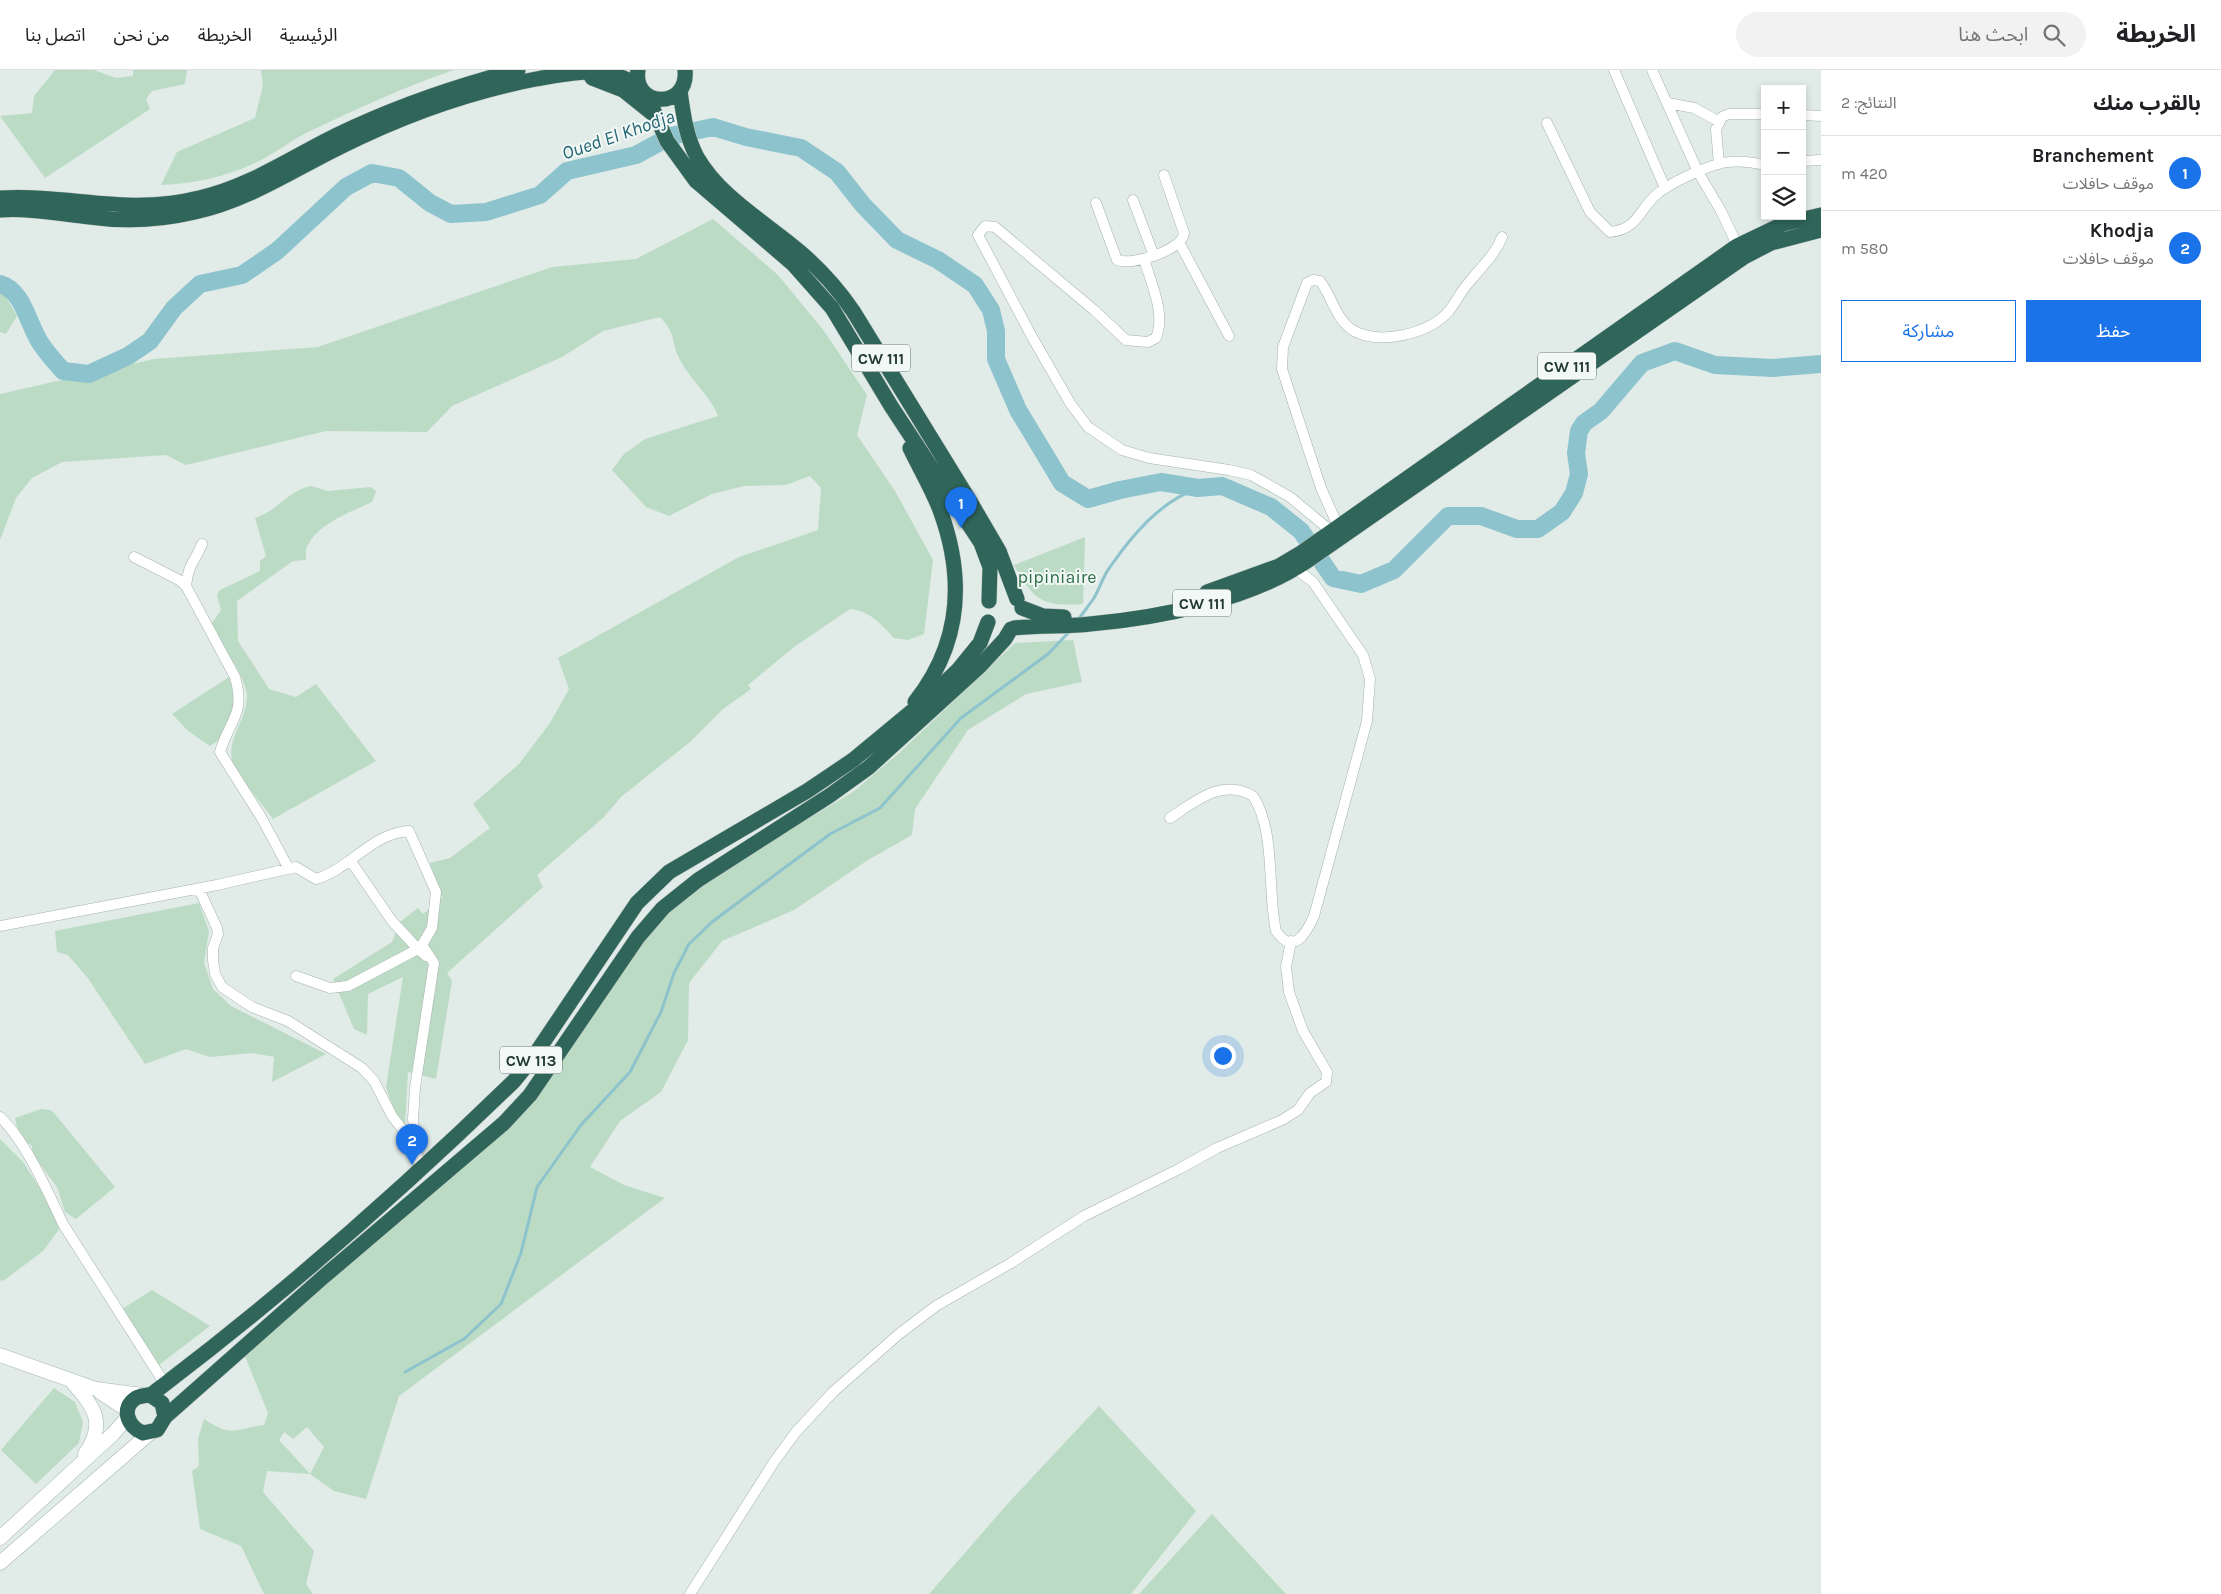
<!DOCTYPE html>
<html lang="ar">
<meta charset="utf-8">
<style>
:root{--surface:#fff;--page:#f2f2f2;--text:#202124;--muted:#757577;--line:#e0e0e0;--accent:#1a73e8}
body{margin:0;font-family:Karla,"Noto Sans Arabic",sans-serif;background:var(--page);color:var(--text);direction:rtl}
.controls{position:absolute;right:15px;top:15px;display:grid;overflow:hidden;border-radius:0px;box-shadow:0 2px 8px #0003}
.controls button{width:45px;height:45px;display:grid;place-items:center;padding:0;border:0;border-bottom:1px solid var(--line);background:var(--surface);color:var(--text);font:25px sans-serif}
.you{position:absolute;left:1222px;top:985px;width:18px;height:18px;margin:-12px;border:4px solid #fff;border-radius:50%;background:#1a73e8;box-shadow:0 0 0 8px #1a73e833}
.badge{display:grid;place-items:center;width:32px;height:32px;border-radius:50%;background:var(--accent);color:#fff;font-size:16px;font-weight:700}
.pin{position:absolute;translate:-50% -41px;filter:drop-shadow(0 1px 2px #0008)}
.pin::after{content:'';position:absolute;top:26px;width:18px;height:15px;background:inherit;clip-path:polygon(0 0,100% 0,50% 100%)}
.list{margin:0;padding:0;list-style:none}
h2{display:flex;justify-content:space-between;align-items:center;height:65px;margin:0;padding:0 20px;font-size:21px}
h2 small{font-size:16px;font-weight:400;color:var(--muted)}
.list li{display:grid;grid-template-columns:32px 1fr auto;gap:15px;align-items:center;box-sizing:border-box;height:75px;padding:0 20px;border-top:1px solid var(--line)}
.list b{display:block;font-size:19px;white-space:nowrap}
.list p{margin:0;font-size:16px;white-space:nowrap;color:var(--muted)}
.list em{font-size:16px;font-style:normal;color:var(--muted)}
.actions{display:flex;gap:10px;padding:15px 20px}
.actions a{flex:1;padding:11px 0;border:1px solid var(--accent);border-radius:0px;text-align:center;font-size:18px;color:var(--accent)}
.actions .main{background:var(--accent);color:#fff}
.icon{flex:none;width:28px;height:28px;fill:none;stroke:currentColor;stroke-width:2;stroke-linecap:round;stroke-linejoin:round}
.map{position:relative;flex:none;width:1821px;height:1524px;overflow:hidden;direction:ltr}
header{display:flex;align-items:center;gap:30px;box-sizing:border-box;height:70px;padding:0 25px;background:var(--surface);border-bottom:1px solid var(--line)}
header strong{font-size:24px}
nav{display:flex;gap:28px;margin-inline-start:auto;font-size:18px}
.search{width:350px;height:45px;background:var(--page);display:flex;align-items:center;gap:12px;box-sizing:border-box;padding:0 18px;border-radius:28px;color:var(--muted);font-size:19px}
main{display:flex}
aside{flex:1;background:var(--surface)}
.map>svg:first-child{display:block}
.green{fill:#bcdbc4;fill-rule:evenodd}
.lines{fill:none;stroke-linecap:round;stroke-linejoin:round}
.stream{stroke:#8dc3cd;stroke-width:3}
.river{stroke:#8dc3cd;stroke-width:18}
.street-casing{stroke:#a4b3ae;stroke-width:11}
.secondary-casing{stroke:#a1b6ae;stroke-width:15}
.highway-casing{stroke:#c1c8c6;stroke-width:16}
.street{stroke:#fff;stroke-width:10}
.secondary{stroke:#fff;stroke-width:14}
.highway{stroke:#30655a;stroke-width:15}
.labels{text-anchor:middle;stroke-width:4;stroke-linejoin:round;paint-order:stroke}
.shield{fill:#f2f8f5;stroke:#61746e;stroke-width:1}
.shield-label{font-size:16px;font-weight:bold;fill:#233b34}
.park-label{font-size:18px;fill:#2f6f48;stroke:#f2f8f5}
.water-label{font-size:19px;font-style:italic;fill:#216573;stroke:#f2f8f5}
</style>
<header>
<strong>الخريطة</strong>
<div class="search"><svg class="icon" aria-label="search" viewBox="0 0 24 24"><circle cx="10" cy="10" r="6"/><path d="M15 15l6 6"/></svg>ابحث هنا</div>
<nav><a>الرئيسية</a><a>الخريطة</a><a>من نحن</a><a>اتصل بنا</a></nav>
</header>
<main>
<aside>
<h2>بالقرب منك<small>النتائج: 2</small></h2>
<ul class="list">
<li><span class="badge">1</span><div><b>Branchement</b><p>موقف حافلات</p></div><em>420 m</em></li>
<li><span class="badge">2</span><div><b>Khodja</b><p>موقف حافلات</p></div><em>580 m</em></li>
</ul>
<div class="actions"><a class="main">حفظ</a><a>مشاركة</a></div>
</aside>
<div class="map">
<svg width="1821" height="1524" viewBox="0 0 1821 1524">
<rect width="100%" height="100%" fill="#e1ebe7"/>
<path class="green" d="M55 0H94L116 8 133 6V0H187L185 14 152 21 146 29 150 39 45 108 0 46 32 43 34 26Z
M261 0H454C403 17 355 40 306 63 294 69 282 78 270 85 238 104 198 114 161 115L177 82 255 48 263 16Z
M713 149 778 205 824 261 867 325 857 365 895 421 933 490 924 564 908 570 894 568C881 554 870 541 850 539L794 577 748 615 751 619 723 639 690 672 622 726 603 748 537 805 543 817 447 903 452 911 436 1009 408 1002 405 1055 395 1044 386 1017 403 907 368 924 367 965 354 959 333 909 392 872 400 852 418 838 423 844 442 828 430 793 450 788 490 758 473 734 519 694 550 653 569 619 558 588 739 487 818 460 821 418 810 406 786 415 744 416 712 424 669 446 646 437 612 400 624 384 645 369 718 346C711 326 689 309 679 288 670 269 677 265 660 247L603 261 562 287 452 336 427 362 326 361 186 395 166 385 62 392 32 408 16 428 0 470V324L154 289 318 277 552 197 636 189Z
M0 217 17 246 6 264 0 262Z
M311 416 328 421 371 417 376 421 372 432C351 442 319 453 308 475 305 479 306 486 306 490L293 491 237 531 238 571 269 619 296 627 316 614 376 691 273 749C264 736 238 707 233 693 225 673 247 648 247 627 247 608 221 573 210 556L221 540 217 525 220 520 260 501V491L266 486 255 448C276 442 289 420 311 416Z
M1085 467 1083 534C1041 537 1034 530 1014 495Z
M1073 570 1082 612 1026 624 968 660 915 739 912 765 868 790 794 840 722 871 689 913 688 970 661 1022 620 1051 590 1097 624 1115 665 1128 399 1326 366 1429 334 1421 310 1404 267 1401 263 1422 314 1481 306 1514 313 1524H264L241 1476 200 1459 192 1401 199 1396 198 1369 204 1349C232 1368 234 1359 264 1355L268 1343 242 1279 504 1053 665 841 728 797 853 722 899 683 1015 573ZM307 1357 324 1377 310 1404 279 1370 284 1362 293 1369Z
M229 607C238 633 235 661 210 676L188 661 172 644Z
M199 833 209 861 204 893 213 919 231 936 326 984 272 1012 274 987 252 983 210 987 186 979 145 994 87 907 68 885 57 882 55 861Z
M41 1039 50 1040 54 1043 115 1117 76 1149 65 1142 57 1117 32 1083V1076C22 1070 17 1059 15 1048Z
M0 1069 23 1092 63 1154 43 1181 3 1211 0 1210Z
M152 1220 210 1256 155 1298 119 1241Z
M54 1318 75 1332 83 1352 79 1373 36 1414 1 1380Z
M1099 1336 1196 1441 1131 1524H929L1011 1430Z
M1212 1444 1286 1524H1139Z"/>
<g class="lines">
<path class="stream" d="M1078 550C1083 543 1089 535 1094 528 1100 518 1103 506 1110 497 1133 464 1160 432 1198 418
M405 1302 464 1269 501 1234 521 1183 537 1117 581 1055 630 1002 661 942 674 903 689 874 712 852 830 764 880 738 961 648 1048 584 1070 561"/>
<path class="river" d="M0 214C24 221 28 255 41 274 47 283 55 292 63 301L89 304 128 286 150 271 174 238 200 214 242 205 277 181 346 117 372 103 399 108 430 133 451 144 486 142 540 125 567 101 636 85 671 66 713 57 746 67 801 78 837 102 863 135 897 170 938 190 975 215 991 240 996 261V289L1018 340 1062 413 1088 429 1120 420 1161 412 1198 418 1222 416 1271 437 1301 461 1333 508 1361 514 1394 500 1448 446H1481L1517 459H1538L1562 442 1574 423 1579 404 1576 383 1579 361 1584 353 1601 341 1642 293 1675 281 1715 295 1773 298 1821 294"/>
<defs>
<path id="street" d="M1614 0 1665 118
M1652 0 1698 102 1721 141 1740 181
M1668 33 1694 38 1718 51
M1802 45 1821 46
M1547 53 1590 142 1610 162C1638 159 1638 141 1656 125 1669 113 1705 97 1722 93 1735 90 1752 92 1765 95
M1802 91 1821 90
M1719 94 1716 59 1722 47 1729 44H1765
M1133 130 1154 186
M1096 133 1117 190C1132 196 1183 180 1184 163L1164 105
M1180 174 1229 266
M1144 189C1151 213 1166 244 1156 268L1148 272 1126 270 1094 240 995 157 985 156 978 165 1031 265 1070 333 1088 357 1122 380 1149 388 1229 400 1251 405 1290 427 1331 461
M1338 456 1321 418 1282 299 1283 277 1307 213 1313 210 1320 211C1332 226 1336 251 1354 261 1381 275 1429 264 1449 241 1457 231 1462 219 1471 210 1482 196 1496 184 1502 167
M134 487 179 510 186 516 235 607C246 645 229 650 220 682L261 747 289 799
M186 516C188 494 195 492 202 474
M1170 748C1196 731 1222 708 1253 726 1276 761 1267 820 1276 861 1293 886 1306 864 1314 846L1367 651 1370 609 1363 585 1313 512 1296 499
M350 790 392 851 418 879
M199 819 217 858 218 864 213 878V890L215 904 222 917 252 937 288 951 362 998 374 1011 392 1046 417 1078
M0 856 217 815 296 797 316 809C350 799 372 763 409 761L436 822 432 858 422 875 434 893 415 1018 413 1049 419 1098
M296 906 330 918 348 916 418 879 426 886
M0 1047C25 1070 48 1122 63 1154L165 1314
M690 1524 774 1392 796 1362 833 1322 899 1264 936 1236 1011 1193 1084 1146 1179 1099 1217 1078 1282 1050 1298 1040 1310 1023 1326 1012 1327 1002 1303 961 1289 922 1286 897 1291 871"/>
<path id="secondary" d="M0 1285 96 1319 142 1325
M72 1312C94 1337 107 1353 85 1384
M100 1322 127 1340
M0 1468 113 1364 127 1348
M0 1493 150 1363"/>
<path id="highway" d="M638 0C632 38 689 40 685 0
M592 8 623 20 653 44
M680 21C683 43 686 67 697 87 720 127 765 152 800 182 820 199 838 219 853 241L971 433 999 481 1017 529
M647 25 667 71 696 111 793 194 832 238 891 336 981 473 990 497 989 531
M0 128C70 124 128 146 199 128 249 117 292 87 337 65 395 37 456 16 518 0
M0 140C31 138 60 144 90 147 125 152 161 150 195 142 247 131 293 100 340 77 402 46 468 22 536 9 559 5 583 0 607 3 618 5 629 10 639 15
M910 378C920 399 932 419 940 440 965 508 961 574 915 632
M1207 522 1279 496 1301 483 1737 176 1783 154 1821 145
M1022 538 1043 546 1064 547
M1014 558C1039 555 1065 557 1090 554 1159 548 1249 530 1307 491L1744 187 1771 173 1821 160
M150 1325 162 1333 165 1347 157 1360 143 1363C128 1357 120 1338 136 1328 141 1325 147 1326 152 1324 156 1321 161 1317 165 1314 287 1221 404 1118 514 1011L532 989 637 833 669 802 807 721 853 690 934 623 958 600 980 573 988 552
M165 1347 321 1209 504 1053 530 1025 638 867 663 838 698 810 829 726 868 698 980 596 1005 569 1011 559"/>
</defs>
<use href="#street" class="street-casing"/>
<use href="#secondary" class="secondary-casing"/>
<use href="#highway" class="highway-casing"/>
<use href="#street" class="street"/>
<use href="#secondary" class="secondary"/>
<use href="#highway" class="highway"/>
</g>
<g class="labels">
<g class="shield">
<rect x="852" y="274.5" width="58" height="27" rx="4"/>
<rect x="1538" y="282.5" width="58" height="27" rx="4"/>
<rect x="1173" y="519.5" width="58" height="27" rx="4"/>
<rect x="500" y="976.5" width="62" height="27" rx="4"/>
</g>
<g class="shield-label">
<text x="881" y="294">CW 111</text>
<text x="1567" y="302">CW 111</text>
<text x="1202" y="539">CW 111</text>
<text x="531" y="996">CW 113</text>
</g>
<g class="park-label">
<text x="1057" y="513">pipiniaire</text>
</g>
<g class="water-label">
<text transform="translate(618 64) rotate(-19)" y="7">Oued El Khodja</text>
</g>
</g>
</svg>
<div class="controls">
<button>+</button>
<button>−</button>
<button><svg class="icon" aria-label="layers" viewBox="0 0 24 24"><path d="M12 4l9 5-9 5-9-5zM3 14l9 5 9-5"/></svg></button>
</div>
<div class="you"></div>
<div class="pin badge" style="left:961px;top:458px">1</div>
<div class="pin badge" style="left:412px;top:1095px">2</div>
</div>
</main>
